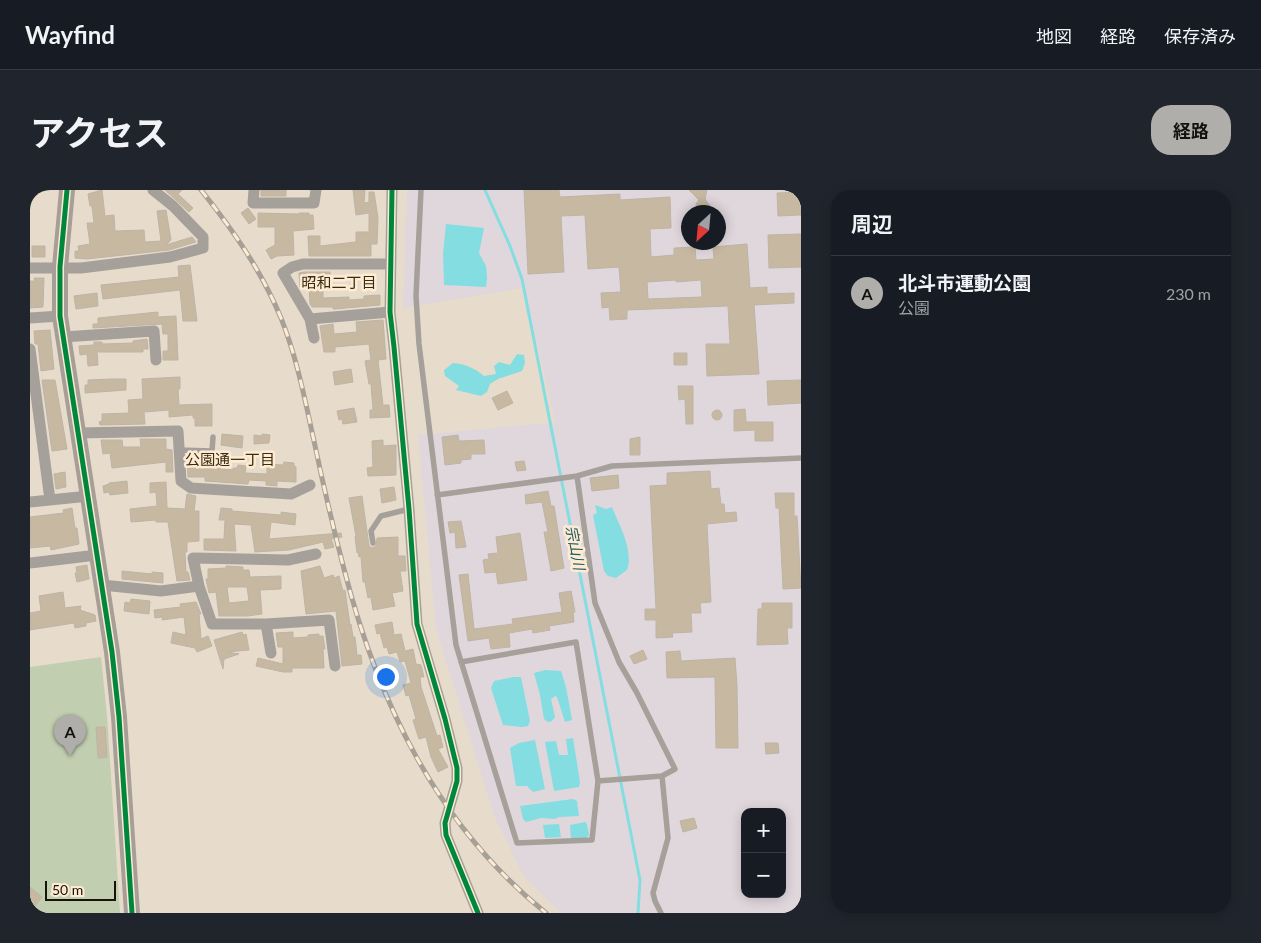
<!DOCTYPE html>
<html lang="ja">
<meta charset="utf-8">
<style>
:root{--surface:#171b24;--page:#20242c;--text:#f1f3f6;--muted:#9ea1a6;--line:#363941;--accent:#b0aeaa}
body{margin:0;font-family:Lato,"Noto Sans JP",sans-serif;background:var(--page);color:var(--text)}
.controls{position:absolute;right:15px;bottom:15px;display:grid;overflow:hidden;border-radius:10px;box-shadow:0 2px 12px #0003}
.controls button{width:45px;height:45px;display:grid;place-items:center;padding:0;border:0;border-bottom:1px solid var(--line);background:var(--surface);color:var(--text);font:25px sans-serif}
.compass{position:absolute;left:651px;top:15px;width:45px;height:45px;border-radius:50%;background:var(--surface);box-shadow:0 2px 12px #0003;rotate:206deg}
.scale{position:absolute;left:15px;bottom:12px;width:71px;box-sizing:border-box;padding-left:5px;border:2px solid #191207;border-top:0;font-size:14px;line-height:18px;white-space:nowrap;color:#191207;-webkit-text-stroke:4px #fdecd3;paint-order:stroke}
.you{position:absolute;left:355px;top:486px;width:18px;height:18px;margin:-12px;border:4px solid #fff;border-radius:50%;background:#1a73e8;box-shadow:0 0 0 8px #1a73e833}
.badge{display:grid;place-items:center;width:32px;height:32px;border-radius:50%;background:var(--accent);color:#111;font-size:16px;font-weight:700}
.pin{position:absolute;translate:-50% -41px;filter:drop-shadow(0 1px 2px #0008)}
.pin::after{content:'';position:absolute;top:26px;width:18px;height:15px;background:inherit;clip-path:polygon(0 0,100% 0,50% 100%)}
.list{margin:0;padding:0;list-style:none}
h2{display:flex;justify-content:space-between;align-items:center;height:65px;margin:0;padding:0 20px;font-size:21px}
h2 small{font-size:16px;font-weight:400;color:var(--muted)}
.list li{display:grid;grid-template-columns:32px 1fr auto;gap:15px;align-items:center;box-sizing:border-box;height:75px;padding:0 20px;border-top:1px solid var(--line)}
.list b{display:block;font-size:19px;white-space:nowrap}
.list p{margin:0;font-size:16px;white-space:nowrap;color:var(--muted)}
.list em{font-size:16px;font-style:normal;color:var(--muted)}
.map{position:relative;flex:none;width:771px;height:723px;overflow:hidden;border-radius:20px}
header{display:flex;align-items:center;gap:30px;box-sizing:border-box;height:70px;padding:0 25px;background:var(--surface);border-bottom:1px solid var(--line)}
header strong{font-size:24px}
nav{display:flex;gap:28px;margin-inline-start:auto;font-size:18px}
.intro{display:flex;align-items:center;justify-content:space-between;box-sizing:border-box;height:120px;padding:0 30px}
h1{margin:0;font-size:35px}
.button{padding:12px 22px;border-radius:20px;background:var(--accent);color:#111;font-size:18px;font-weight:700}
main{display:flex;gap:30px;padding:0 30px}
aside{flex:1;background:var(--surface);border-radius:20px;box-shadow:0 2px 12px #0003}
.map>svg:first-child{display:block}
.industrial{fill:#e0d7dc;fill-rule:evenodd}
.green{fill:#c1cfb0}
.water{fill:#83dde1}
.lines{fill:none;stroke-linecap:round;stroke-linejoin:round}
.stream{stroke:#83dde1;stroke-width:3}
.building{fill:#c7b9a1;stroke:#bdb4a7;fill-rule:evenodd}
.lane{stroke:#a6a09b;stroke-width:5.5}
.street{stroke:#a6a09b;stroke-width:11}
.secondary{stroke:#a79f97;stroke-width:16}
.rail-casing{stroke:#a6a096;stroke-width:5}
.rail{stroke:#fdecd3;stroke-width:3;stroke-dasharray:9;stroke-linecap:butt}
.cycleway-casing{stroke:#fdecd3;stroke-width:8}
.cycleway{stroke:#00873e;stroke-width:5}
.labels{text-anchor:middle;stroke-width:5;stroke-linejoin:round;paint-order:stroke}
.neighbourhood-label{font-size:15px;fill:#3a2a0f;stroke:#fdecd3}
.water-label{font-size:15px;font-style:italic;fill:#225a5f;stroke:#fdecd3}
</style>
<header>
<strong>Wayfind</strong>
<nav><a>地図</a><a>経路</a><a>保存済み</a></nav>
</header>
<div class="intro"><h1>アクセス</h1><a class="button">経路</a></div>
<main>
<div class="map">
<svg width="771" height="723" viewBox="0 0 771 723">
<rect width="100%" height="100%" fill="#e7dccb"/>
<path class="industrial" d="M377 0H771V723H531L494 687 464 626 406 439 388 245 525 232 494 98 373 118ZM658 22H688V52H658ZM715 622H752V704H715Z"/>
<path class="green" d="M71 467 77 525 90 723H0V477Z"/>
<path class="water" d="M416 34 454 38 449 63 456 76 457 88 456 97 414 95 413 64Z
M487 164 494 165 495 173 492 181 468 189 460 194 457 202 451 206 426 200 429 196 415 186 414 180 423 173C435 174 445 178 454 186L466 184 464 176 469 172 480 175Z
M565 315 576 319 582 317C589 335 604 360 597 380L586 388 578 386 574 381 563 325 567 323Z
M515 480 531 481 536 497 542 530 535 532 527 507 525 506 521 509 525 527 522 531 518 532 514 529 510 505 504 483Z
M483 487H491L500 531 498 536 492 537 473 535 461 498 464 491Z
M543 548 550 592 549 597 524 601 515 552 526 551 529 565H538L536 549Z
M505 550 515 599 503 602 497 596H486L480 558 489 553Z
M543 609 547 611 549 626 529 627 525 629 511 628 496 632 493 629 490 616Z
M555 632 557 634 559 645 555 649H541L540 635Z
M529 634 531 647 515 648 513 635Z"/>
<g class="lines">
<path class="stream" d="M455 0 480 56 492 89 610 690 608 723"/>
</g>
<path class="building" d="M72 0 75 26 84 25 85 41 114 40 115 52 131 51 127 21 136 20 141 50 136 55 162 47 166 52 139 60 57 69 45 68V61H49L48 56 60 54 57 33H64L62 16H60L58 4Z
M135 0H152L148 4 163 18 159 22Z
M231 0H256V6H231Z
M323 0H335L334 13 339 12V2H344L348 28 347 54H341V66H279L278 46H290V56L326 52V42H339V23L326 25Z
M494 0H529L530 7 590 4V10L640 7 641 38 620 39 621 67 644 65V58L665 57 666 70 684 69 683 57 717 54 720 98 737 97V104L764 103V113L724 115 729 184 677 186 676 154H700L698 116 597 120V129L580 130 579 117 572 118 571 103 591 102 589 77 558 79 555 25 531 26 534 82 498 84ZM646 90V92L671 90 672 107 618 109 617 92Z
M659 0H677L675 9 680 16 677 22H669L667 20 666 14 669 10Z
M771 2V25L748 26 747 3Z
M218 18 226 29 219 34 211 23Z
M228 23 269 24V23H279V25H283L284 39 263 41 264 65 247 66 241 69 236 60 245 55V37H228Z
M771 44V77L739 78 738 45Z
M2 56H15V67H2Z
M160 75 167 131H153L150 100 73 109 71 95 149 87 148 76Z
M274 82H300L301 93H293V108L319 107V110L334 109V106L350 105V115L305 119H303V117H282L280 114 279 96 270 97 269 83Z
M4 88H14L13 117 0 118V91H5Z
M67 103 68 116 46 119 44 106Z
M128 122V127L146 126 148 170H133V161H138V144H133L132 134 63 138V134H68V128Z
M353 130 356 169 348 170 353 215H359L360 227 340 228V220H343L341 194H339L335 171 341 170 339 154 305 157V162H294L290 136 303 134 304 144 327 142 326 132Z
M20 140 24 179 11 181 8 154H5L4 141Z
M117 149 118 159H113V162H67L68 175 58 176 57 164 50 165 49 156 64 155V152H72V154L103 153V151Z
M644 163H657V175H644Z
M321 179 323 192 305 195 303 182Z
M150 187V199H148L149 215 182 214V236H165V228H163V225L139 227V220L114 222 115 234 70 235 69 232 72 231V224L99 223 98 210 113 209 112 189Z
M81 189H96V200L55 203V195H58V190Z
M12 190H25L37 259 22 261Z
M771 190V213L738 215 737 191Z
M648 196H663V234H656L655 209 649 210Z
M477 201 483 213 468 220 462 208Z
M324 218 327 232 313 234 312 229 309 230 307 221Z
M715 219 716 232H743V251H725V240L704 241V220Z
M682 225a5 5 0 1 1 10 0a5 5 0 1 1-10 0Z
M192 244 213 246 212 258 191 255Z
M232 244 240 245 239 253 224 254V245L232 246Z
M428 245 429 251 454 250 455 264H441V269L431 270V273L415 275 412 247Z
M610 247V265H600V249Z
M110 249H136V259L142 260 143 282H136V272L82 278 80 263 73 264 71 250H92L93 257H111Z
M353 250V256L366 255V285L338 286 337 278 343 277 342 251Z
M157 265 188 269V278L203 280V278H207L208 275 216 276 215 283 237 284V274L253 275 254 272 264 273V276L266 277V292L247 291V296L236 295V291L219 290 218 294 175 291V287H158Z
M494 271 496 280 487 281 485 272Z
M680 281 681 299 689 298 691 314H694L695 323 706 322 707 331 677 334 681 412 670 413 671 423H661L662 442 642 443 643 447 626 448V430H615V419H626L620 296 637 295V283Z
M35 282 36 297 26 299 24 284Z
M588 285 589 298 562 301 560 288Z
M97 291 98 303 80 305 79 302 74 303 73 296 79 294V293Z
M136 292 137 318 155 319 157 304 166 306 164 321H169V351L157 352V362H155L156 382H158L160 390 147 391 138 332H126V330L101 332 100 319 127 316 126 302 120 303V293Z
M364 297 366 310 352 313 350 299Z
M518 301 521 316H524L534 378 521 381 514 342H518L512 312 496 314 495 305Z
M745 303H764V326H767L771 398 753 399 749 318H746Z
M332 306 339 356 342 358 346 356 347 348 368 347V366H375L376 381H370L373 401 362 403 365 416 343 420 341 407 338 408 335 392H333L331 366 329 367 328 362 327 363 325 347 326 346 319 308Z
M42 318 45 338H47L49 354 21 360 20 356 0 358V327L34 323 33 320Z
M191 318 202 319V321L251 325V322L266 324 265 335 241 332 239 349 311 343 312 347 301 349 304 357 295 359 293 352 259 360 225 362 221 335 204 334 206 361 174 360V349H194L195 330H189Z
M431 331 436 357 426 358 425 342 420 343 418 332Z
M490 343 497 390 468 394 466 382 455 383 453 370 459 369 458 364 468 363 466 347Z
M57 375 59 389 47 392 45 383H47L46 377Z
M196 376 213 377V380H219L220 387 251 386V399L230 400 232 424 218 426H189L186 402 179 403 176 389H178V379L196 378ZM197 397H217L219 411 199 413Z
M290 376 294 388 303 385 304 388 309 386 313 401 315 400 320 435 321 434 323 447H325L327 465H331L332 474 312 476 306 421 276 424 271 381Z
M92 381 122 384V382L133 383V393L92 389Z
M438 384 444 439 483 434 482 429 532 422 529 403 541 401 545 422H543L544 432 519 436 520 440 503 443 502 439 479 443 480 457 461 459 459 448 438 451 429 385Z
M33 402 35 418 51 416 50 420 65 425 66 431 56 433V436L45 438 44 433 0 440V423L11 421 9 406Z
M101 409 120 411 119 424 94 421 95 412 100 413Z
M166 412 171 424H169L171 449 178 446 182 456 167 462 165 458 141 453 143 442 156 445 154 427 132 430 133 427 125 428 124 420 151 417 150 414Z
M732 413H762V438H757L758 454 727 455 728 419H732Z
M362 432 364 445 371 444 375 461 383 459 386 474 391 475 394 487H390L391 497 407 546 410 545 413 557 408 559 418 577 408 582 401 567 396 547 389 549 387 543 383 530 386 529 379 505 376 506 373 495 381 493 375 471 370 472 367 462 359 464 357 457 354 458 350 443 347 444 345 435Z
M212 442 213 445 216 444 219 460 197 462 209 464 194 469 193 479 184 450Z
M263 442V448L278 447V445L289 444V446H293L295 459H293L294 478H262V482H253L226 476 228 468 253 474V457H248L246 443Z
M613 460 617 469 604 474 600 466Z
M650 461 651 471 705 468 707 496 708 558H686L685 487 637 488 636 462Z
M66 537H75L77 567 68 568Z
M735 553H748L749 563 736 564Z
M664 628 667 638 653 642 650 631Z
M0 697 12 707 0 722Z"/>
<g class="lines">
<path class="lane" d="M391 0 386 106 389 154 426 455 487 653 562 650 568 591 546 452 431 472
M149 260 182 261 183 247
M547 286 565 413 589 472 607 503 645 579 632 586 638 648 623 703 625 711 631 723
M407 305 547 286 582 276 771 268
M343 353 341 341 351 326 379 319
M568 591 632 586"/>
<path class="street" d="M224 0 223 13H284L286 0
M362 0 360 122 364 157 379 319 387 434 415 529 427 578V591L415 633 416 645 448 723
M0 78H51L140 67 173 58V47L143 16 123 0
M0 128 30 126
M280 129 360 122
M33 147 124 141 126 170
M284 148 280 129 253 83 262 77 273 74H359
M0 159 20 310
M48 243 148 241 151 291 161 298 261 304 280 295
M0 312 59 306
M286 364 258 370 163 368 169 396 182 434H236L299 430 305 476
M0 373 67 365
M72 395 131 401 169 396
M236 434 241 463"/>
<path class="secondary" d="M37 0 30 77V126L82 462 89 527 102 723"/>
<defs>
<path id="rail" d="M171 0C203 40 231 80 251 128 267 168 275 210 284 251 293 294 303 337 314 379 348 512 407 635 516 723"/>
</defs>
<use href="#rail" class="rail-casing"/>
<use href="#rail" class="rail"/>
<defs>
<path id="cycleway" d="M37 0 30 77V126L82 462 89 527 102 723
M362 0 360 122 364 157 379 319 387 434 415 529 427 578V591L415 633 416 645 448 723"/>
</defs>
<use href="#cycleway" class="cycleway-casing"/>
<use href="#cycleway" class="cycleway"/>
</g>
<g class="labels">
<g class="neighbourhood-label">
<text x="309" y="98">昭和二丁目</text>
<text x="200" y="275">公園通一丁目</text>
</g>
<g class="water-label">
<text transform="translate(545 358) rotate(79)" y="5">宗山川</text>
</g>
</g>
</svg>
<div class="controls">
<button>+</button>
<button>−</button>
</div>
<svg class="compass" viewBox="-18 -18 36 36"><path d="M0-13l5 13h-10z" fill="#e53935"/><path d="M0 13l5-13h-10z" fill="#9ea1a6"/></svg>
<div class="scale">50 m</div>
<div class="you"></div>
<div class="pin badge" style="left:40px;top:566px">A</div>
</div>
<aside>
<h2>周辺<small></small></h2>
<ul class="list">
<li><span class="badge">A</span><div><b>北斗市運動公園</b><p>公園</p></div><em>230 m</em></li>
</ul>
</aside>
</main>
